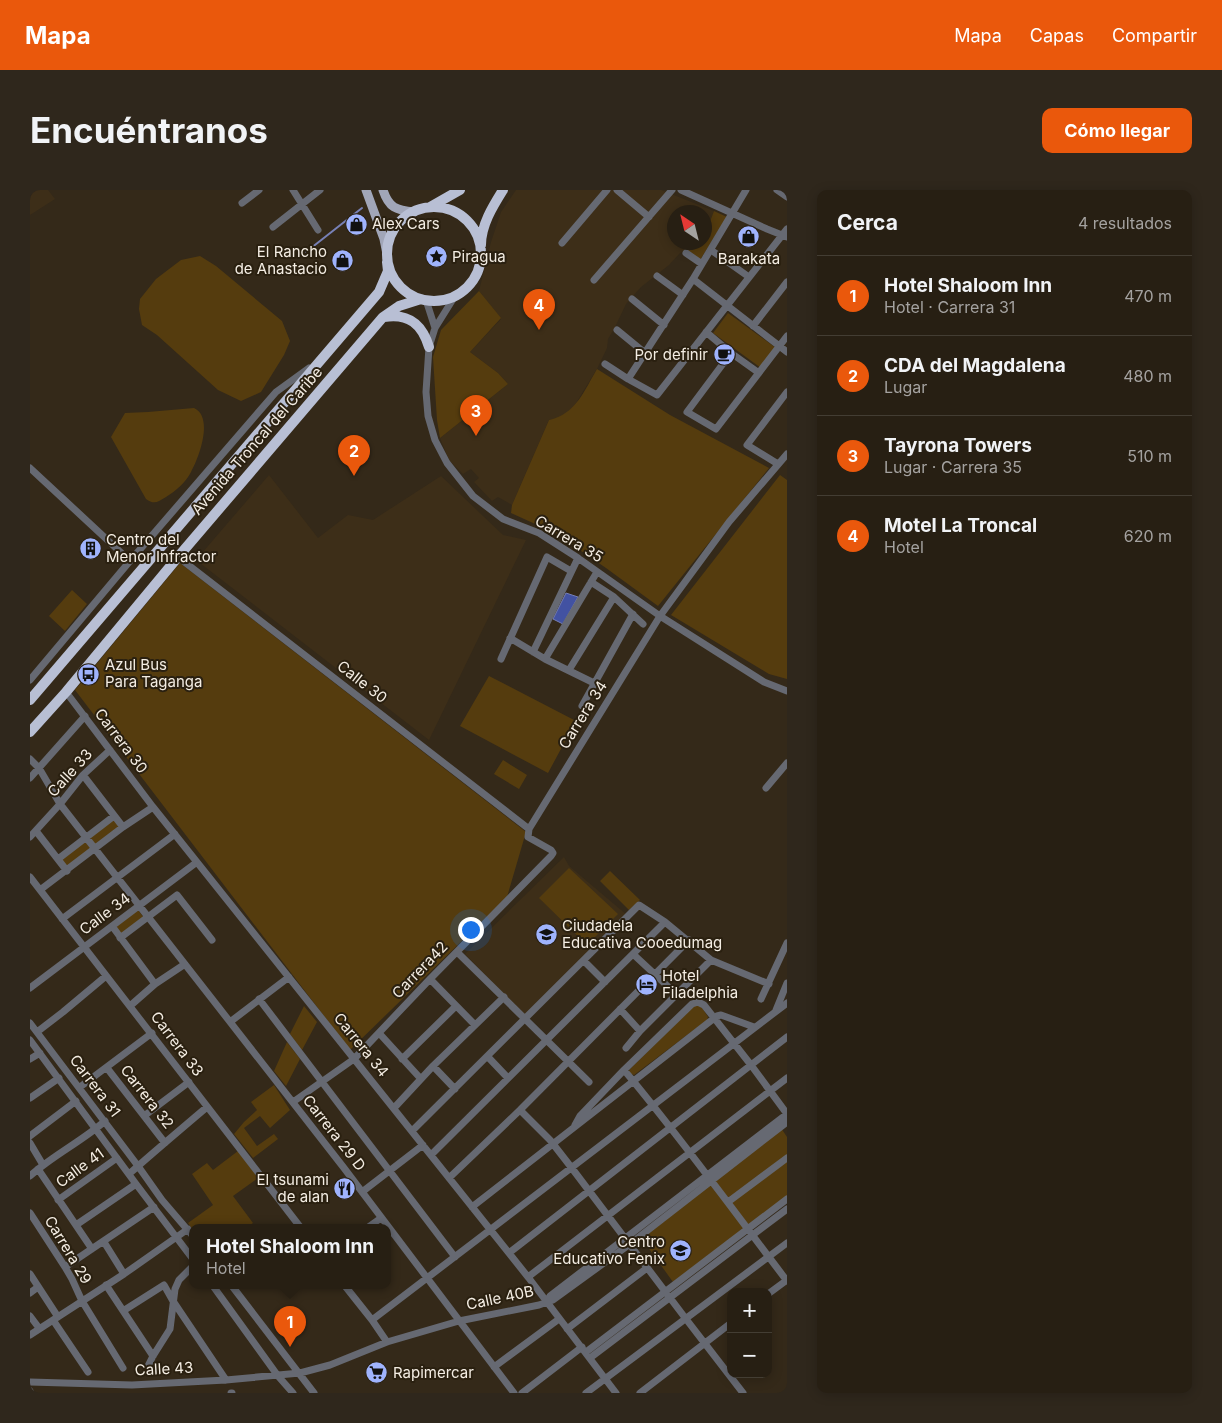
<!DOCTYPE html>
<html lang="es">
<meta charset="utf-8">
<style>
:root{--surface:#271f13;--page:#2f271c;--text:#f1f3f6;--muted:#a4a2a0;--line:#433d33;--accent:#ea580c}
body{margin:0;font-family:Inter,sans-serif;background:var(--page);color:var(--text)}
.controls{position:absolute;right:15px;bottom:15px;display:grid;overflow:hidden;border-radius:10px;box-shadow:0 2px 12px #0003}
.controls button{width:45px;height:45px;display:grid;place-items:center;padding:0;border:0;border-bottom:1px solid var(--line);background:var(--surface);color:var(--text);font:25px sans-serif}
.compass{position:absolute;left:637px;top:15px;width:45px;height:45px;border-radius:50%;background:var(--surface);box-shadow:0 2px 12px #0003;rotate:325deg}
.you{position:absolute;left:440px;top:739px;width:18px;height:18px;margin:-12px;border:4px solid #fff;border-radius:50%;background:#1a73e8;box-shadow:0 0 0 8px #1a73e833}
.badge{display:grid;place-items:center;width:32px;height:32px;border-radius:50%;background:var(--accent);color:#fff;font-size:16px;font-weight:700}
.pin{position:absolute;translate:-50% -41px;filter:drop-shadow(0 1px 2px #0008)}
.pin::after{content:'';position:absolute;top:26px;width:18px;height:15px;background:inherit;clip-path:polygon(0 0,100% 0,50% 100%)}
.popup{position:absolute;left:159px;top:1034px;width:202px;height:65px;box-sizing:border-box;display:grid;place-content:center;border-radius:10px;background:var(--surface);filter:drop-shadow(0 1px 4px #0005);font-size:16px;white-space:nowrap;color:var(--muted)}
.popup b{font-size:19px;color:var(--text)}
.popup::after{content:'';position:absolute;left:50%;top:100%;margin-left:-10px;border:10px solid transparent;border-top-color:var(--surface)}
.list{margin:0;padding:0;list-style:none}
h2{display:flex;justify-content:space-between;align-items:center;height:65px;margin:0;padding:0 20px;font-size:21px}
h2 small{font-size:16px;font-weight:400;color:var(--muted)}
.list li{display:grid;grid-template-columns:32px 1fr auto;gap:15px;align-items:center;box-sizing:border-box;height:80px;padding:0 20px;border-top:1px solid var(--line)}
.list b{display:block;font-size:19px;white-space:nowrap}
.list p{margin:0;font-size:16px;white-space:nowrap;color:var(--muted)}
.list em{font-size:16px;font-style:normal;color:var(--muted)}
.map{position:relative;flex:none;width:757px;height:1203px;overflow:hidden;border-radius:10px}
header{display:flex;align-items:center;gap:30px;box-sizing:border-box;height:70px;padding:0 25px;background:var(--accent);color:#fff}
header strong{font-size:24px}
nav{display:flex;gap:28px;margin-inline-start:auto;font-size:18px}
.intro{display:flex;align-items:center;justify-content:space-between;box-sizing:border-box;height:120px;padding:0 30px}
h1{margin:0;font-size:35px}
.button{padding:12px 22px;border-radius:10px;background:var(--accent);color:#fff;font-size:18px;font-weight:700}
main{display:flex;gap:30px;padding:0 30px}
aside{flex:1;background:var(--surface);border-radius:10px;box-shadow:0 2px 12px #0003}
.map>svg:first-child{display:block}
.built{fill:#3d2e18}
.green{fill:#553c0e}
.water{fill:#4252a2;stroke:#7780b6}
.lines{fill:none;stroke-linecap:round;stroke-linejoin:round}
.stream{stroke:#7780b6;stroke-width:2}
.minor{stroke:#666972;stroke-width:7}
.major{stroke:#a1a6b8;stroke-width:9}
.highway{stroke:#b8bfd4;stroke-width:10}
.labels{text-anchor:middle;stroke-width:4;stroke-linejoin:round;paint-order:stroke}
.poi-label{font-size:15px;fill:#f4ede3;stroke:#2a2010;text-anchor:start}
.street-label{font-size:15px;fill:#f4ede3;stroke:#2a2010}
</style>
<header>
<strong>Mapa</strong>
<nav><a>Mapa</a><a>Capas</a><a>Compartir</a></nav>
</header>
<div class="intro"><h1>Encuéntranos</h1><a class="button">Cómo llegar</a></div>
<main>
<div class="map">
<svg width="757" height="1203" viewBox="0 0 757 1203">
<rect width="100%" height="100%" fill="#342919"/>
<path class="built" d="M0 0H18L25 9 0 25Z
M486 0H631L684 21 677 39 675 42 674 22H644V52L664 53 657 60 650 63 639 75 611 97 596 114 585 137 578 149 577 158 567 179 543 218 529 228 519 230 482 315 468 307 462 311 444 292 449 288 441 279 433 284 419 270 410 248 478 194 468 183 440 162 471 129 449 101 461 52 471 22Z
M239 285 288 348 318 325 343 330 411 286 473 345 496 350 399 550 166 370Z
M534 667 539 676 597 725 497 828 435 764Z"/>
<path class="green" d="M684 21 697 27 670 70 657 60 664 53 674 52 675 42 677 39Z
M170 66 186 76 252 131 260 151 254 165 231 202 211 211 188 200 127 145 112 135 109 119 110 109 126 89 151 70Z
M449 101 471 128 440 162 468 183 478 194 410 248 407 230 403 167 411 140Z
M698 123 746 158 731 178 683 143Z
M567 179 640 225 739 278 628 416 576 378 525 343 481 323 482 315 519 230C546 224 554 201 567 179Z
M164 218C184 227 169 268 161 282 156 292 146 301 136 307 128 312 124 315 116 309L81 247 95 223 118 222Z
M750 285 757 290V489L739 484 641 425Z
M150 373 496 642 477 707 320 860 45 500Z
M42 400 57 414 35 441 19 426Z
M459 486 546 531 518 583 430 536Z
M473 570 497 585 489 599 464 584Z
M84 629 91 638 65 655 60 648Z
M55 650 62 660 37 678 31 669Z
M539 678 588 724 557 755 509 708Z
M580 681 610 710 599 720 570 691Z
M108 720 114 728 91 746 85 737Z
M665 815 671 816 678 827 677 830 604 885 601 884 599 880Z
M274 816 287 832 272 860 260 844Z
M257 852 270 869 256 896 244 881Z
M244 895 260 920 240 938 230 926 214 938 227 956 244 944 248 949 223 968 204 944 214 932 227 920 221 912Z
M751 938 757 947V1006L643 1092 612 1049Z
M208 961 228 988 203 1006 223 1033 216 1038 162 1039 158 1033 183 1015 162 984 177 973 183 980Z"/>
<path class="water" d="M536 403 548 407 533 434 523 429Z"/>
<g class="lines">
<path class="stream" d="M276 62 332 18"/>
<path class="minor" d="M263 0 288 40
M587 0 619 27
M651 0 737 39 757 47
M747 0 757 7
M212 13 229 0
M243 37 290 0
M532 53 577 0
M681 60 719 87
M656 63 672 74
M627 86 653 105
M663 89 757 162
M564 90 642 0
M425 106 405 138 399 157 396 202 398 226 405 250 417 273 443 306 473 329 509 343 548 368 630 426 734 492 757 501
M602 109 634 135
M396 110 405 138
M723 136 757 92
M587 140 615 163
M676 142 701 163 729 183
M701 163 657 222 686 239 757 146
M575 174 598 189 627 205 757 39
M598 189 663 89 716 0
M748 274 717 255 757 202
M0 278 100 371
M148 367 499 639
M561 392 584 407 613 434
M480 448 515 469 564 493
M503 462 548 368
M471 469 517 367 541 381
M515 469 567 382
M539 480 584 407
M0 490 100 371 246 202 279 178
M36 502 123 617 498 1087 586 1203
M552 516 603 424
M0 569 9 578 30 614 314 978 484 1203
M53 585 93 637
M0 588 55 526
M736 598 757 573
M6 641 37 681
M0 647 30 614 53 585 80 560
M28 669 84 626
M0 687 271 1038
M10 700 93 637 123 617
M32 729 145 644
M82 736 125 794
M90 748 147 705 182 750
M427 762 559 892
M603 764 647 805
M554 771 575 792
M400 789 445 835
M0 798 167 672
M229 809 425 1067
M731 809 757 753
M100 816 125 794 155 774
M590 819 610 841
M746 820 757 793
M200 832 259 787
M0 833 108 976 132 1010 162 1045
M7 842 33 822 76 786
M349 843 391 889
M0 850 106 994 162 1068
M596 858 610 841 681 770
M458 867 478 888
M0 869 10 863
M372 869 426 816
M403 876 425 899
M77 878 135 953
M594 880C651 948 703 1020 757 1091
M50 897 122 843
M0 908 29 888
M263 912 324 869 400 789 521 666 523 663 521 660 498 647 499 639 630 426 699 332 757 264
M364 918 403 876 474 807
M490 920 520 950 541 977 656 1129 713 1203
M114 926 159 892
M545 935 550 926 594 880 662 814 668 812 674 815 721 875 757 924
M382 941 609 715 635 732 681 770 739 794
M0 946 46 911
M0 953 13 975
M401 965 635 732
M8 979 62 1059
M99 984C125 961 151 939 177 917
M0 986C23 965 51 952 75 931
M419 988 490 920 659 750
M332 1002 393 955
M28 1010 87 968
M698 1012 757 968
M442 1017 687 826 691 825 724 837
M0 1023 35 1077 42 1089 52 1111 93 1178
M46 1035 106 994
M337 1038 351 1028
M74 1052 94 1084
M479 1063 757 847
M35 1077 124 1017
M0 1084 28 1127
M498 1087 757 888
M76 1095 123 1166
M183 1096 248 1186 263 1203
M202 1096 284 1203
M315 1096 342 1130 357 1152
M0 1103 8 1097
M738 1104 757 1090
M518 1111 520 1106 757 924
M93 1121 134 1095 143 1111 196 1190
M0 1126 9 1138
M23 1130 58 1182
M342 1130 757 813
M537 1139 617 1078
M0 1145 94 1084 158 1039
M556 1162 757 1009
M560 1168 757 1019
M118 1176 123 1166 140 1139 145 1099 149 1090 162 1077
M464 1177 529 1129
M0 1192 102 1195 196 1190 270 1183 300 1175 357 1152 429 1131 509 1115 523 1110 600 1054 757 932
M0 1201 1 1203
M201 1203H202
M492 1203 552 1157
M556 1203 757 1053
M610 1203 701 1133"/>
<path class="major" d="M336 0 354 49 357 64
M353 0C359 18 366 20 384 22"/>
<path class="highway" d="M400 17 430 0
M357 64a47 47 0 1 1 94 0a47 47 0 1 1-94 0Z
M451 55C451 35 463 16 473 0
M354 127C379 123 392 134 399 157
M0 510 349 102 358 81 357 72
M0 542 36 502 148 367 353 127 369 116 391 109"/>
</g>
<defs>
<symbol id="shop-disc" viewBox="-11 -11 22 22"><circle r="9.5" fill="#9fb3fd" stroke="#2a2010"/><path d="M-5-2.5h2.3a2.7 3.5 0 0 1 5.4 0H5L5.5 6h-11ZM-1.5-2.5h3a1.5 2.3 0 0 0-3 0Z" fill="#111"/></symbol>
<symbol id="sight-disc" viewBox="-11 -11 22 22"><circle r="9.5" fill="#9fb3fd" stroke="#2a2010"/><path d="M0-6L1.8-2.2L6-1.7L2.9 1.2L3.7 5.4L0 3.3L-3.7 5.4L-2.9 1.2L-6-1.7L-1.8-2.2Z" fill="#111"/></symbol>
<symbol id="cafe-disc" viewBox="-11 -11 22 22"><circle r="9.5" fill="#9fb3fd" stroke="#2a2010"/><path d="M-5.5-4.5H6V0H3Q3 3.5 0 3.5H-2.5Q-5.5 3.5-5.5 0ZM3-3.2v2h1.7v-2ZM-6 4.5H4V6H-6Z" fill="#111"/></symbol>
<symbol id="building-disc" viewBox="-11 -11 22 22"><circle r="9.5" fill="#9fb3fd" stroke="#2a2010"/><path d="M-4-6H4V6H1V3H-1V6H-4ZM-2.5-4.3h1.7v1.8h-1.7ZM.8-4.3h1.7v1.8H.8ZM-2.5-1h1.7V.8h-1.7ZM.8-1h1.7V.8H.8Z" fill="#111"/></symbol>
<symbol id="bus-disc" viewBox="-11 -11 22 22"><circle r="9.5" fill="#9fb3fd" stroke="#2a2010"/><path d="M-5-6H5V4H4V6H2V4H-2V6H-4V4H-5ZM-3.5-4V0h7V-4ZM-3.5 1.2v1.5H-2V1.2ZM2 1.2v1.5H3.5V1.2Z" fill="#111"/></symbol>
<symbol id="school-disc" viewBox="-11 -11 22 22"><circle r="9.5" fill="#9fb3fd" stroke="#2a2010"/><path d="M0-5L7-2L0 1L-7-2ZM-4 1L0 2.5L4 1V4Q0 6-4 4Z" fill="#111"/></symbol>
<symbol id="hotel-disc" viewBox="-11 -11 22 22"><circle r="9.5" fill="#9fb3fd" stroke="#2a2010"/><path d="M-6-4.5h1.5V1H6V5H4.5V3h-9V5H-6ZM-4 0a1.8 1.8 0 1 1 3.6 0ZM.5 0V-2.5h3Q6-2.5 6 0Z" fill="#111"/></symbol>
<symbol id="restaurant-disc" viewBox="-11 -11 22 22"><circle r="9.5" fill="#9fb3fd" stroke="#2a2010"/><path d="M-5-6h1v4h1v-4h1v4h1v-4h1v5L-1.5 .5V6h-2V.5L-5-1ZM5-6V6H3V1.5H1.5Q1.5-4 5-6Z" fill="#111"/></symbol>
<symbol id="supermarket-disc" viewBox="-11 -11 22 22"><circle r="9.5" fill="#9fb3fd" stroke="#2a2010"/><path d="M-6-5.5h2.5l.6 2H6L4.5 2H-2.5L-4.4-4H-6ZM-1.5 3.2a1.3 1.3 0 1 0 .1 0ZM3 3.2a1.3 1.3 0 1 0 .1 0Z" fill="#111"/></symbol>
</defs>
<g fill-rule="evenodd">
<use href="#shop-disc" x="314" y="22" width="25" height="25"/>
<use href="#shop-disc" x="706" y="34" width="25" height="25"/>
<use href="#sight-disc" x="394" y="54" width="25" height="25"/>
<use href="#shop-disc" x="300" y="58" width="25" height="25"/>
<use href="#cafe-disc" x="682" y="152" width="25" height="25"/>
<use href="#building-disc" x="48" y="346" width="25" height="25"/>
<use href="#bus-disc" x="46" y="472" width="25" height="25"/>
<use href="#school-disc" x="504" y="732" width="25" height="25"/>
<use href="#hotel-disc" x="604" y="782" width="25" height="25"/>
<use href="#restaurant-disc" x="302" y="986" width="25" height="25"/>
<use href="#school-disc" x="638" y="1048" width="25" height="25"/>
<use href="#supermarket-disc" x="334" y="1170" width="25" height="25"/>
</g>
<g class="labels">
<g class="poi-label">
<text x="342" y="39">Alex Cars</text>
<text x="297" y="67" text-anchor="end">El Rancho<tspan x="297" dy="17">de Anastacio</tspan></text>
<text x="422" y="72">Piragua</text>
<text x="719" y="74" text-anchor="middle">Barakata</text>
<text x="678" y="170" text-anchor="end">Por definir</text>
<text x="76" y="355">Centro del<tspan x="76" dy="17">Menor Infractor</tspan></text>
<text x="75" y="480">Azul Bus<tspan x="75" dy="17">Para Taganga</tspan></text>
<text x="532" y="741">Ciudadela<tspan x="532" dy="17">Educativa Cooedumag</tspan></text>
<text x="632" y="791">Hotel<tspan x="632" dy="17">Filadelphia</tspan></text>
<text x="299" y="995" text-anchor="end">El tsunami<tspan x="299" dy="17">de alan</tspan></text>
<text x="635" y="1057" text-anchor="end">Centro<tspan x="635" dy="17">Educativo Fenix</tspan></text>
<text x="363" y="1188">Rapimercar</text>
</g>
<g class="street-label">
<text transform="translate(227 251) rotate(-49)" y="5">Avenida Troncal del Caribe</text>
<text transform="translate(539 349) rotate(31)" y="5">Carrera 35</text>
<text transform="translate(332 492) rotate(38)" y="5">Calle 30</text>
<text transform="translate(553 525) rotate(-58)" y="5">Carrera 34</text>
<text transform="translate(91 551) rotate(53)" y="5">Carrera 30</text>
<text transform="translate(40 583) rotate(-48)" y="5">Calle 33</text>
<text transform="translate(75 724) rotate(-37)" y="5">Calle 34</text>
<text transform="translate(390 780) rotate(-46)" y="5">Carrera42</text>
<text transform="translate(147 854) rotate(53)" y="5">Carrera 33</text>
<text transform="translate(331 855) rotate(51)" y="5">Carrera 34</text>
<text transform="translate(65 896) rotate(53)" y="5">Carrera 31</text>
<text transform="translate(117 907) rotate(52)" y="5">Carrera 32</text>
<text transform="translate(304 943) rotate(52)" y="5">Carrera 29 D</text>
<text transform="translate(50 978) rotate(-36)" y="5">Calle 41</text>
<text transform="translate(38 1060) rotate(59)" y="5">Carrera 29</text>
<text transform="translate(470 1108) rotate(-12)" y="5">Calle 40B</text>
<text transform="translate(134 1179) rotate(-3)" y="5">Calle 43</text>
</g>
</g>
</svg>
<div class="controls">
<button>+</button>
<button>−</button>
</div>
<svg class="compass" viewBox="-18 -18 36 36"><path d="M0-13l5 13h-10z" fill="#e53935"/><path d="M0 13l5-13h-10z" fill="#a4a2a0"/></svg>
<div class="you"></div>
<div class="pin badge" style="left:260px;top:1157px">1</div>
<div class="popup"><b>Hotel Shaloom Inn</b>Hotel</div>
<div class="pin badge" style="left:324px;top:286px">2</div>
<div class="pin badge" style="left:446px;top:246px">3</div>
<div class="pin badge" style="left:509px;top:140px">4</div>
</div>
<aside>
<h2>Cerca<small>4 resultados</small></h2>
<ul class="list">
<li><span class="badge">1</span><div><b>Hotel Shaloom Inn</b><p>Hotel · Carrera 31</p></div><em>470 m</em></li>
<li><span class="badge">2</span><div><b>CDA del Magdalena</b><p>Lugar</p></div><em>480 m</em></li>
<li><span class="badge">3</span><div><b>Tayrona Towers</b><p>Lugar · Carrera 35</p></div><em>510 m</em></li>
<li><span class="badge">4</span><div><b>Motel La Troncal</b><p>Hotel</p></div><em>620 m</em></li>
</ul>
</aside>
</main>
